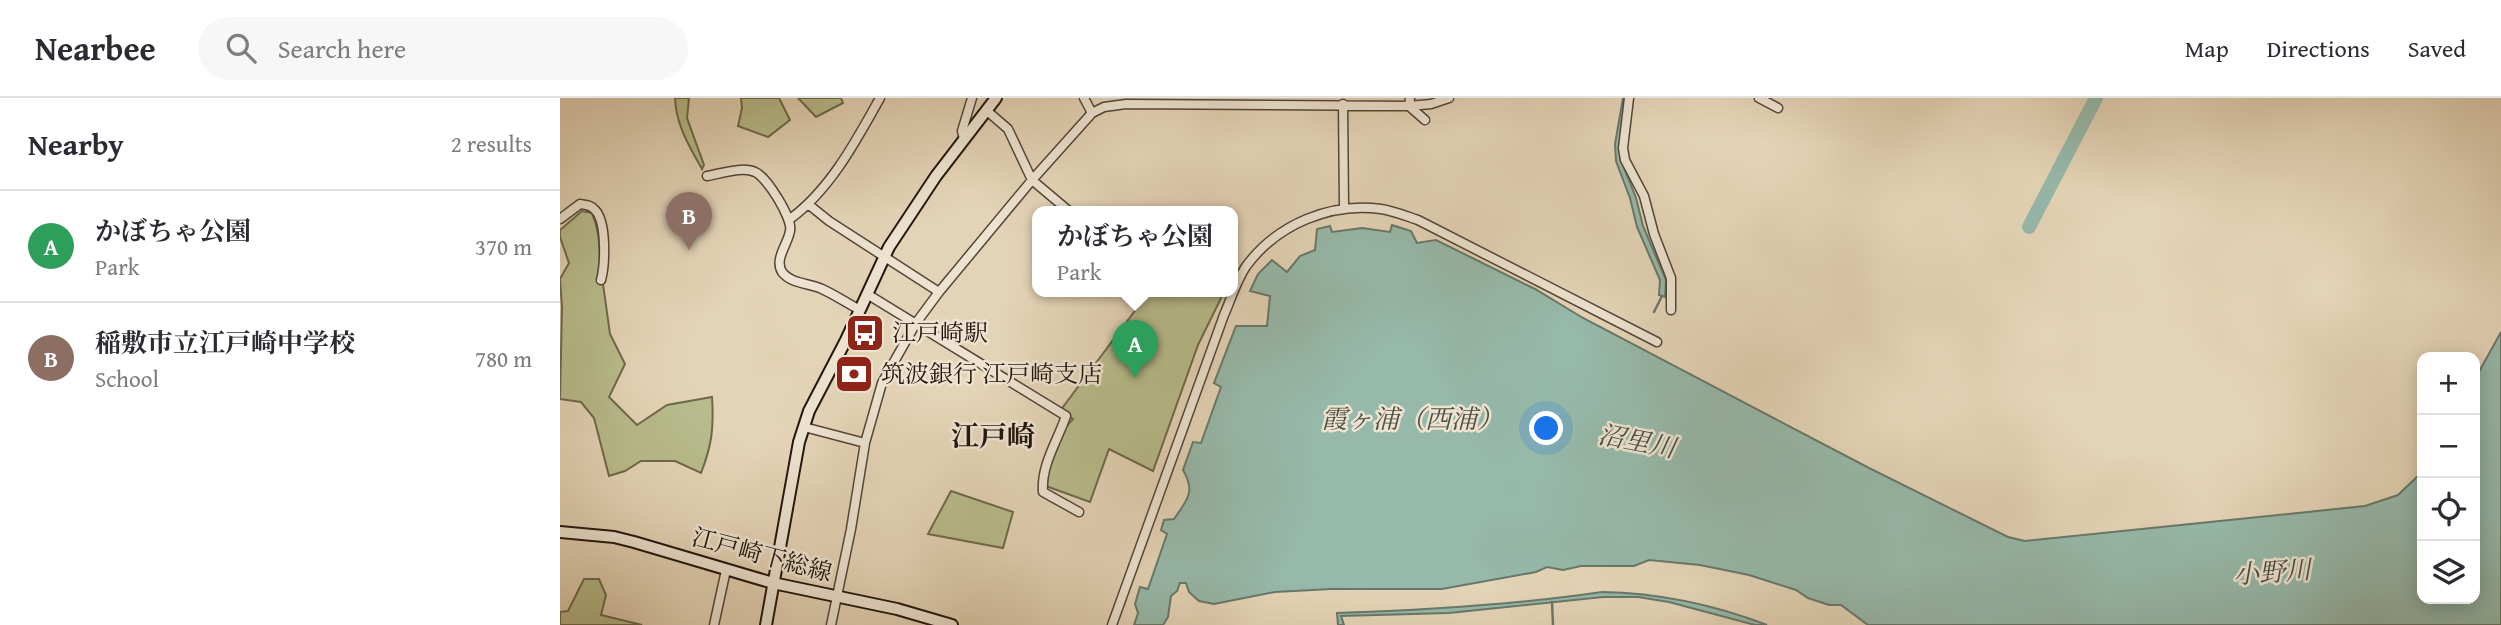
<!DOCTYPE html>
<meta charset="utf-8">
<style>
:root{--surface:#fff;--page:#f7f7f7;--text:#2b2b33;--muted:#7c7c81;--line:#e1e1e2;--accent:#8f2418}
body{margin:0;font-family:"Gentium Book Plus","Noto Serif JP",serif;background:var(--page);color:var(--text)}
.controls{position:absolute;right:21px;bottom:21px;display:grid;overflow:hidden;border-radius:14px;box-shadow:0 4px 18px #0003}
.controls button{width:63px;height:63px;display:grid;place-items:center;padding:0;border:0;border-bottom:2px solid var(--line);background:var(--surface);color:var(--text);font:35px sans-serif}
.you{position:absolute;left:987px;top:331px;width:24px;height:24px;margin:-18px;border:5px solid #fff;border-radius:50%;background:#1a73e8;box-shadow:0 0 0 10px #1a73e833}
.badge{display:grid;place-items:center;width:46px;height:46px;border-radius:50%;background:var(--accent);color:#fff;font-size:23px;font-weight:700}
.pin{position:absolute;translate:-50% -58px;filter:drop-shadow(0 2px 4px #0008)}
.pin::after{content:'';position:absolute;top:37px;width:24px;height:21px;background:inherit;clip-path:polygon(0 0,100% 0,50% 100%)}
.popup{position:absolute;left:472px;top:108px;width:206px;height:91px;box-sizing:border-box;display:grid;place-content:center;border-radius:14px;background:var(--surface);filter:drop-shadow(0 2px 5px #0005);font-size:23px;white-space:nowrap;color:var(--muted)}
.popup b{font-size:26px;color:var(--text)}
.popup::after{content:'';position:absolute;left:50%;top:100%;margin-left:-14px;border:14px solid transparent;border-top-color:var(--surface)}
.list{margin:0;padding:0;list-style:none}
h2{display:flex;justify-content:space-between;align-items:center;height:91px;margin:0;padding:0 28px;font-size:30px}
h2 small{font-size:23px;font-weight:400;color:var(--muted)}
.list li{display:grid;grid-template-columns:46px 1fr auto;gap:21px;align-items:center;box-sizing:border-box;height:112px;padding:0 28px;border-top:2px solid var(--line)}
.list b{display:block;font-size:26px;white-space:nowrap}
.list p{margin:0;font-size:23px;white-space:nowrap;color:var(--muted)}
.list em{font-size:23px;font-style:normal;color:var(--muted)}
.icon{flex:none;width:38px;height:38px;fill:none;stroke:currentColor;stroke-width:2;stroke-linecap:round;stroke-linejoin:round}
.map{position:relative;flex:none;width:1941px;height:527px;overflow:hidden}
header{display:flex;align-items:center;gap:42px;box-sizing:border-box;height:98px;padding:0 35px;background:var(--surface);border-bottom:2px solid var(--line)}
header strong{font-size:33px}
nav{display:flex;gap:38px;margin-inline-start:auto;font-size:24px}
.search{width:490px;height:63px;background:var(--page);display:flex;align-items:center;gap:18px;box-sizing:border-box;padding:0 24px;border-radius:38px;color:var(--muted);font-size:26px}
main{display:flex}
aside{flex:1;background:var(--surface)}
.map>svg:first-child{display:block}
.green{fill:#b8bc8c;stroke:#6e694c;stroke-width:2}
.water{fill:#96b9aa;stroke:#68786b;stroke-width:2}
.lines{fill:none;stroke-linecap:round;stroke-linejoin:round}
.stream{stroke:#68786b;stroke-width:2.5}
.river{stroke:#96b9aa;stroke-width:14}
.street-casing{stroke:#534638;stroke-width:11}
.secondary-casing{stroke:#23160d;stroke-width:14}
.street{stroke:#ede3d0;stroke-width:8}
.secondary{stroke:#ede3d0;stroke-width:10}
.labels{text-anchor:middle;stroke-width:5;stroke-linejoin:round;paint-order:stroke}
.poi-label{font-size:24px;fill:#23160d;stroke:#ede3d0;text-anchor:start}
.street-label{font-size:24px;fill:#23160d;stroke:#ede3d0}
.water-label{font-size:26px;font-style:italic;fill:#4b4f44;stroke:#ede3d0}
.quarter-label{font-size:28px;font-weight:bold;fill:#23160d;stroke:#ede3d0}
</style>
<header>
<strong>Nearbee</strong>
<div class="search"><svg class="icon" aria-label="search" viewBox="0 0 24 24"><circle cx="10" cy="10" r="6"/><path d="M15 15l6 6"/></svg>Search here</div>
<nav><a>Map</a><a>Directions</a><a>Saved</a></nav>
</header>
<main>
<aside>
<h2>Nearby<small>2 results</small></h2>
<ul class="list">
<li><span class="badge" style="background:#2e9e5b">A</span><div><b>かぼちゃ公園</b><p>Park</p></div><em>370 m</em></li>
<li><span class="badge" style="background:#8d6e63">B</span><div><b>稲敷市立江戸崎中学校</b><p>School</p></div><em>780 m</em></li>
</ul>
</aside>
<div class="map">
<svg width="1941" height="527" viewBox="0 0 1941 527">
<rect width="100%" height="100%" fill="#e4d4b7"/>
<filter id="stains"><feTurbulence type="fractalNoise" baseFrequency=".00286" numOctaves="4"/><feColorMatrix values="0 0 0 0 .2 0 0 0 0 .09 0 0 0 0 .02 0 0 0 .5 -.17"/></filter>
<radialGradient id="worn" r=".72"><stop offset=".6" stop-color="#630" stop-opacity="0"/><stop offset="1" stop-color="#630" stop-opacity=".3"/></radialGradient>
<path class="green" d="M115 0H129L127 20 144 67 142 71C129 48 116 27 115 0Z
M181 0H219L230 22 208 39 178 28 182 10Z
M238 0H281L283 5 256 19Z
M22 113 32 115C41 136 41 161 38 184L43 186 50 236 65 266 49 299 77 327 107 307 152 299C154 329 152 347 141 375L115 363H81L65 373 49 378 34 320 21 304 0 301 2 209 0 181 9 165 0 139V132Z
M589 194H664L638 247 593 373 549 351 530 404 483 387 495 341 513 321 500 313Z
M391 393 453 414 443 450 368 436Z
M24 481H39L46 497 41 517 82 527H0V514L8 513Z"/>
<path class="water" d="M1063 0H1068L1061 62 1076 100 1083 128 1106 182 1105 199 1099 197 1100 182 1077 129 1070 100 1056 63 1055 46Z
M832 127 851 133 857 145 876 142 975 191 1023 220 1309 370 1448 439 1465 443 1805 408 1838 397 1862 374V501H1915V281L1941 234V527H1308L1281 507H1269L1248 500 1236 492 1189 477 1140 467 1089 462 1074 468H1021L1003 472 987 469 976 474 882 491H771L715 494 654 506 639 503 629 494 626 485H620L617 493 611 498 608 519 603 527H574L578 515 575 506 580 489 588 491 607 436 601 432 604 422 614 421C627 402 636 394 623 372L633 344 641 345 661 289 654 285 676 228H707L710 198 690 193 698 176 712 162 727 174 740 158 755 152 757 131 770 128 772 134 802 130 830 134Z
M1042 494C1098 495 1155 507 1207 527H1195L1109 504 1078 499H1043L889 515 781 518 784 527H778L777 515C866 512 954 507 1042 494Z"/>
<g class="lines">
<path class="stream" d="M1094 214 1102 198
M992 504 993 527"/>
<path class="river" d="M1469 129 1536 0"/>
<defs>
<path id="street" d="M524 0 532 15
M850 0 849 8 865 22
M1069 0 1063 50 1065 62 1084 98 1094 136 1111 180V212
M1199 0 1218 10
M783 6 784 109
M426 12 448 31 472 82 510 114
M404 41 402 33 412 0
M147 78C160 76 183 68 195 74 207 79 233 121 230 133 228 146 214 161 222 174 231 186 249 185 262 191 275 197 287 205 300 212
M248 106 269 123 379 194
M0 121 20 106C26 107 31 107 35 112 47 124 45 167 41 182
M230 121C270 92 296 43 320 0
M307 196 506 318C497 344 481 367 483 394L519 414
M244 329 305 345
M154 527 166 472
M271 527 291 431 305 345 322 285 356 225 379 194 472 82 532 15 544 9 566 6 849 8 871 6 889 0
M552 527 664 217C671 201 677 181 687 167 718 126 771 104 821 111 834 113 846 118 858 122L1097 244"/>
<path id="secondary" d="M0 434 54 439 74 444 213 485 337 511 392 527
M206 527 239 344 249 313 286 242 329 149 376 78 436 0"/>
</defs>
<use href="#street" class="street-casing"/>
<use href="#secondary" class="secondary-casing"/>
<use href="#street" class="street"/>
<use href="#secondary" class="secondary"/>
</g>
<defs>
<symbol id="bus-square" viewBox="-11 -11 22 22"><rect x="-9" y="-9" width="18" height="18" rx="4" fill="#8f2418" stroke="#ede3d0"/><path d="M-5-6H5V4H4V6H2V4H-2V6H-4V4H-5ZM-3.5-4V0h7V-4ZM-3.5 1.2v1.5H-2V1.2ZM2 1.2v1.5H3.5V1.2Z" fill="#fff"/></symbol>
<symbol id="bank-square" viewBox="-11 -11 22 22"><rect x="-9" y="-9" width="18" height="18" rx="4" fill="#8f2418" stroke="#ede3d0"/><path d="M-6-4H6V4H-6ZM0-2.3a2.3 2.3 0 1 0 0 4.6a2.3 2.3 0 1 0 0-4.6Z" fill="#fff"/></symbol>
</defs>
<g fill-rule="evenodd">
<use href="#bus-square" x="283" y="213" width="44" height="44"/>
<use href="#bank-square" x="272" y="254" width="44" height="44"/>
</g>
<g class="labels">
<g class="poi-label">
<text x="332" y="243">江戸崎駅</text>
<text x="321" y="284">筑波銀行 江戸崎支店</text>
</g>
<g class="street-label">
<text transform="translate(202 457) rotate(15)" y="8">江戸崎下総線</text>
</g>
<g class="water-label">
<text x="852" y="330">霞ヶ浦（西浦）</text>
<text transform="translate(1077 343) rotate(11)" y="9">沼里川</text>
<text transform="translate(1712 474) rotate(-4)" y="9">小野川</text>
</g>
<g class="quarter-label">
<text x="433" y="348">江戸崎</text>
</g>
</g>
<rect width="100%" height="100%" filter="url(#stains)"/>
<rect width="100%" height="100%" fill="url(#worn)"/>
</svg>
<div class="controls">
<button>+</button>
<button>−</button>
<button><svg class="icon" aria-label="locate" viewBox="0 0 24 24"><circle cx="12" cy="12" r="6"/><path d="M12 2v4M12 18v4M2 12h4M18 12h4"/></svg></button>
<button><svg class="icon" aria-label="layers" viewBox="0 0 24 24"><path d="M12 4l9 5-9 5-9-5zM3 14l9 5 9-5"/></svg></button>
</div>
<div class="you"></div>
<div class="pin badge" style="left:575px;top:280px;background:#2e9e5b">A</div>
<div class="popup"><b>かぼちゃ公園</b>Park</div>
<div class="pin badge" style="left:129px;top:152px;background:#8d6e63">B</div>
</div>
</main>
